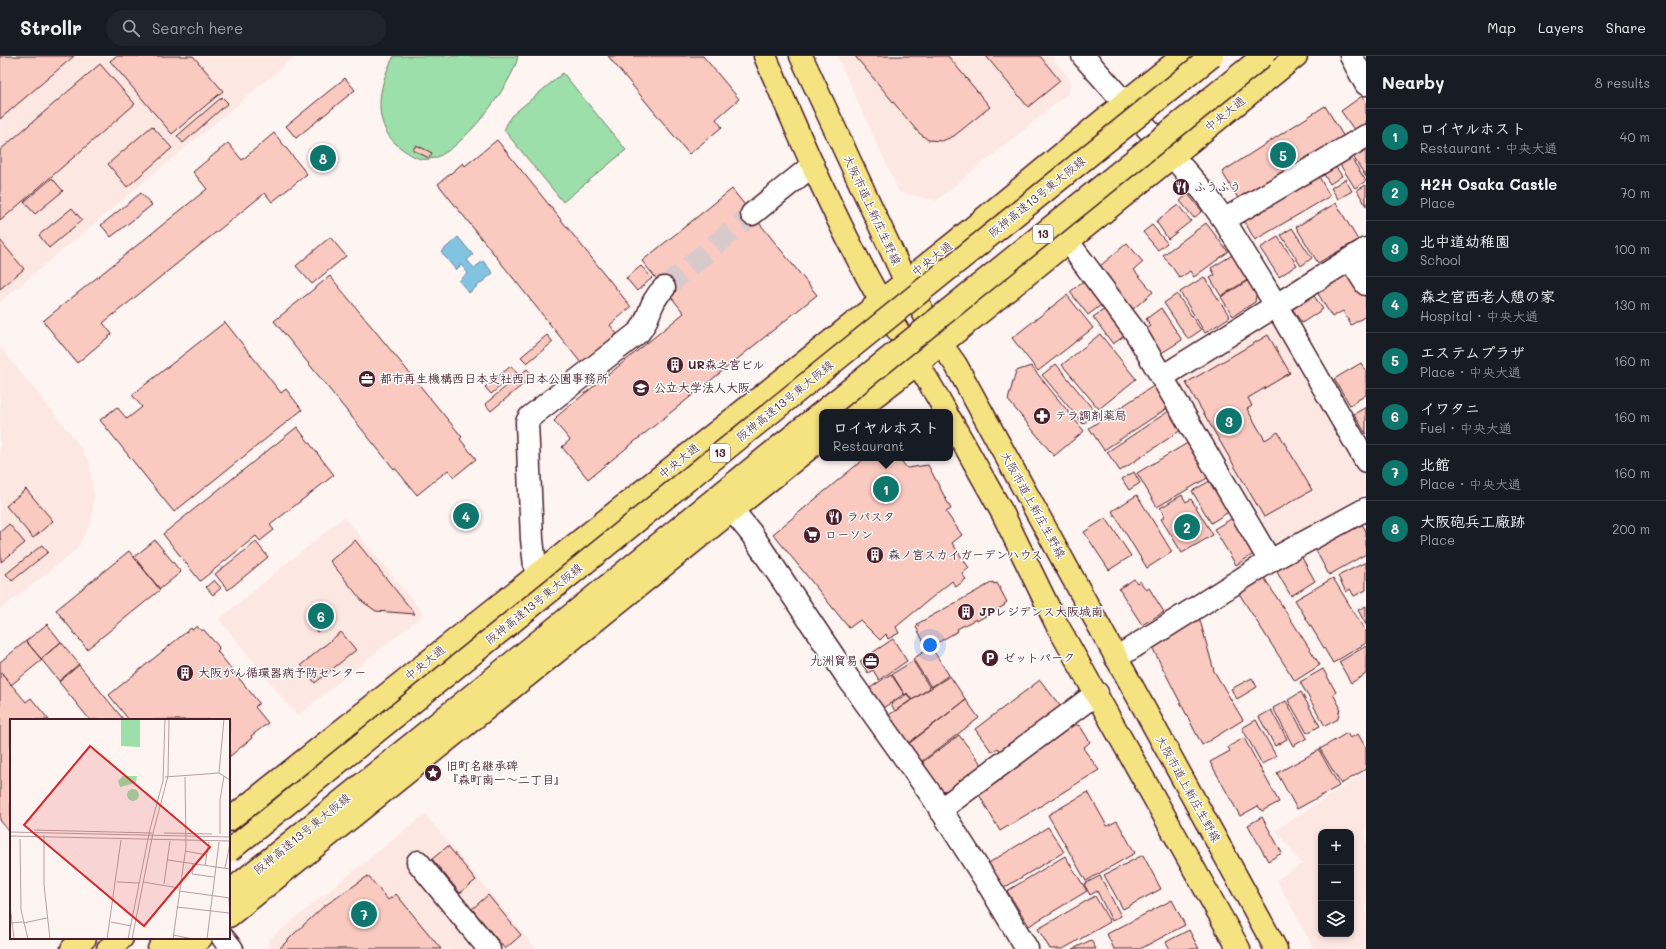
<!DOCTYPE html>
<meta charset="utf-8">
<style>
:root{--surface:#171b24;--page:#20242c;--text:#f1f3f6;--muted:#9ea1a6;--line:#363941;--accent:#0f766e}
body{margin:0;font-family:Mali,"Klee One",sans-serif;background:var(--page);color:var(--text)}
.controls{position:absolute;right:12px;bottom:12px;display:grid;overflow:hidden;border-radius:8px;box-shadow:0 2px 6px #0003}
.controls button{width:36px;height:36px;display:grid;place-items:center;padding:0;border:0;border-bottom:1px solid var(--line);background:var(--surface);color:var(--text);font:20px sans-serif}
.you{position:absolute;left:930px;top:589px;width:14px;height:14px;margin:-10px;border:3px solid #fff;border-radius:50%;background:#1a73e8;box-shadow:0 0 0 6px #1a73e833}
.badge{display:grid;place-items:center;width:26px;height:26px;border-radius:50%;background:var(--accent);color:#fff;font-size:13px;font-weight:700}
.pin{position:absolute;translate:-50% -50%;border:2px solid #fff;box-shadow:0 1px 4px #0006}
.popup{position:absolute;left:819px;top:353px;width:134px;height:52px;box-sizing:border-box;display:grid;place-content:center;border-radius:8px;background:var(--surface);filter:drop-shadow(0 1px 3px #0005);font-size:13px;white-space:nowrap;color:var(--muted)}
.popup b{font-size:15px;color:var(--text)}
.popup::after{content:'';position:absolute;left:50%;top:100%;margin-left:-8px;border:8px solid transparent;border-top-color:var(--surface)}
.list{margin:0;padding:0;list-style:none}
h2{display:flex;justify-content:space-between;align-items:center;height:52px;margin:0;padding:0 16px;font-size:17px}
h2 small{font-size:13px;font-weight:400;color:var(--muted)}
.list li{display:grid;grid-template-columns:26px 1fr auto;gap:12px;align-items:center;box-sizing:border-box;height:56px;padding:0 16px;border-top:1px solid var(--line)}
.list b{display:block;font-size:15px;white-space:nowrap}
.list p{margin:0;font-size:13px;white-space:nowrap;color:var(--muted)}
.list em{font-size:13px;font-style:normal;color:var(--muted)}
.icon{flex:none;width:22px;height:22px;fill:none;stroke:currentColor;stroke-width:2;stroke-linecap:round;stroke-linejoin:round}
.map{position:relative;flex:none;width:1366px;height:893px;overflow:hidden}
header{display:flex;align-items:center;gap:24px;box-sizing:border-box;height:56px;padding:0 20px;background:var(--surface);border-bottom:1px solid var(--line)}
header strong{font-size:19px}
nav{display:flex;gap:22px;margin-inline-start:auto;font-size:14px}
.search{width:280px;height:36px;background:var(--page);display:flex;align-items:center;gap:10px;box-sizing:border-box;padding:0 14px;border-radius:22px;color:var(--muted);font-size:15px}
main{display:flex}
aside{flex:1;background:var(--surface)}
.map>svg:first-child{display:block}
.built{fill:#fde7e3;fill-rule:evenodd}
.green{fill:#9cdfaa;stroke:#737f6a}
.water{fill:#81c4e2;stroke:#6b8299}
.building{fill:#facac0;stroke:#4a1f2b}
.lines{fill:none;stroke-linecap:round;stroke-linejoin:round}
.minor-tunnel{stroke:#dac9ca;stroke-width:22;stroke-dasharray:22 11;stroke-linecap:butt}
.minor-casing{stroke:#4a1f2b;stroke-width:25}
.major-casing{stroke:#4a1f2b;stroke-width:25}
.highway-casing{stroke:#4a1f2b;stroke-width:25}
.minor{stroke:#fff;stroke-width:22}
.major{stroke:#f5e382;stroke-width:22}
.highway{stroke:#f5e382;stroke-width:22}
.highway-bridge-casing{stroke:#4a1f2b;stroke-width:25;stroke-linecap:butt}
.highway-bridge{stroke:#f5e382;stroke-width:22}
.labels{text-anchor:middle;stroke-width:3;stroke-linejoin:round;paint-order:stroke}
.shield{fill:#fff;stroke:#80626b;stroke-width:1}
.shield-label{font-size:11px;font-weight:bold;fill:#4a1f2b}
.street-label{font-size:12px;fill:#4a1f2b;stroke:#fff}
.poi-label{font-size:12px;font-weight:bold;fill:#4a1f2b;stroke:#fff;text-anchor:start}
.inset-road{fill:none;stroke:#b69fa2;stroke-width:1}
.view{fill:#d62828;fill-opacity:0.15;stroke:#d62828;stroke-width:2}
.inset-edge{fill:none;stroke:#4a1f2b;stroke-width:2}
</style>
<header>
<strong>Strollr</strong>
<div class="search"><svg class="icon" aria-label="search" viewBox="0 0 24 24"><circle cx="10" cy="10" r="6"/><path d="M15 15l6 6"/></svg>Search here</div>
<nav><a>Map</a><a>Layers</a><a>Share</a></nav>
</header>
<main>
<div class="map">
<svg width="1366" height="893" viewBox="0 0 1366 893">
<rect width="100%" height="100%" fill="#fef4f2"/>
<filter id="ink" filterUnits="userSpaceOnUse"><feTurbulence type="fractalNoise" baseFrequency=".025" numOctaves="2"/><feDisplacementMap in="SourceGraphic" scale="8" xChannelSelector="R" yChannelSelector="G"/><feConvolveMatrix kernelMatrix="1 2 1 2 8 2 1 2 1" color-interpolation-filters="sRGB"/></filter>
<g filter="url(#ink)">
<path class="built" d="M0 0H293V2L0 246Z
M837 0H1051L1070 23 1069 37 936 145 899 136Z
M1273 262 1366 416V437L1275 492 1173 322Z
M0 291 71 378 89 405 94 439 92 464 77 493 0 554Z
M344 461 424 558 297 660 219 563Z
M1366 716V893H1314L1277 824 1302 808 1276 774ZM1321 776H1351V878H1321Z
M425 758 536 893H269L268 884Z"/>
<path class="green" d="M394 0H518C514 27 458 100 430 103 420 105 413 100 405 95 370 73 377 31 394 0Z
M563 17 626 94 563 146 504 74 511 60Z"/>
<path class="water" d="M458 181 473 199 467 204 474 212 483 205 493 217 469 237 459 225 468 217 461 209 456 214 441 196Z"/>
<path class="building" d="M0 0H74L0 63Z
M116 0H193L223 35 172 78 110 5Z
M608 0H703L739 43 716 63 722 71 689 98Z
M855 0H948L990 51 954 80 942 85 928 84 918 76Z
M986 0H1040L1060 25 1028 51Z
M100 8 135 48 0 165V94Z
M345 22 355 34 296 82 286 70Z
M1362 40 1366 46V72L1357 78 1341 55Z
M222 41 228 47 183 87 177 80Z
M1325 50 1344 81 1241 147 1222 116Z
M152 70 172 92 127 131 108 108Z
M274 77 307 118 272 146 265 137 103 267 112 278 77 307 43 265 207 133 193 116 228 87 242 104Z
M497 84 631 251 610 269 617 278 581 307 438 128 463 107 465 110Z
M1366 87V121L1351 97Z
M330 88 333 92 329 96 325 92Z
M416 89 432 97 429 102 413 94Z
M1348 97 1366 125 1355 132 1337 104Z
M1333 107 1342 120 1330 128 1321 114Z
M1318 119 1330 140 1255 184 1243 163Z
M52 122 63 135 35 158 24 146Z
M1345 123 1352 135 1338 143 1331 132Z
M1366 129V150L1357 134Z
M732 133 817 239 588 423 562 391 570 384 554 365 557 362 556 361 684 257 642 205Z
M141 137 152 149 111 181 101 169Z
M1188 138 1202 155 1194 162 1180 145Z
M1336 147 1358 184 1318 207 1296 171Z
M1178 149 1191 165 1168 183 1156 165Z
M72 152 82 164 49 192 39 179Z
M1206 167 1228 196 1194 221 1190 215 1180 222 1163 199Z
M1152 169 1167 187 1158 194 1143 176Z
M1292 172 1312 202 1301 210 1281 179Z
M330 181 346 200 312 228 296 210Z
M1278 181 1297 209 1279 221 1260 192Z
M0 184 24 213 0 233Z
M1127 187 1143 206 1134 214 1153 236 1133 253 1099 211Z
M1234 198 1249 223 1221 240 1210 222 1215 219 1211 212Z
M1350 209 1366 237V260L1351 269 1343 255 1332 261 1314 231Z
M641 210 652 222 637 235 626 222Z
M1090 219 1109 243 1088 259 1070 236Z
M330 220 462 381 460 383 476 403 454 421 448 414 417 439 395 412 394 413 274 265Z
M1204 221 1230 261 1205 277 1180 236Z
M1249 224 1257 235 1255 246 1233 260 1221 241Z
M1310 234 1323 253 1302 267 1291 251Z
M1177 238 1201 274 1188 283 1164 247Z
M1067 239 1093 272 1038 315 1012 282Z
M1108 251 1127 278 1113 288 1093 261Z
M1161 252 1182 284 1160 298 1145 274 1151 270 1146 263Z
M225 266 281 337 286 333 302 354 174 456 100 364 117 351 127 363 142 351 132 339Z
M1100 278 1136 323 1099 353 1062 309Z
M547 279 553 286 527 307 521 301Z
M1268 279 1290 317 1248 342 1252 350 1247 353 1265 384 1278 376 1312 434 1264 461 1186 327Z
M1361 307 1366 315V339L1350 349 1334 323Z
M1056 308 1096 357 1083 368 1042 319Z
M511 310 517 317 491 338 485 331Z
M1031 310 1084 375 1054 400 1008 344 1016 315Z
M527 313 533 320 491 355 485 348Z
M1155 329 1169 351 1104 394 1089 372Z
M1366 351V378L1354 358Z
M1169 355 1181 374 1120 415 1107 396Z
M297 371 334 419 270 469 274 474 260 485 256 480 200 525 163 478Z
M1191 385 1211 420 1157 451 1137 417Z
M865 402H899L907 412 928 409 951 453 946 456 962 479 952 487 969 512 962 518 966 523 956 531 952 525 896 571 899 577 888 583 886 578 880 584 860 564 849 572 773 478Z
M1134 416 1140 427 1129 434 1122 423Z
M1215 422 1233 453 1211 467 1192 435Z
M26 433 53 465 33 482 6 450Z
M1137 439 1172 496 1147 512 1112 455Z
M1182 439 1186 446 1191 443 1213 479 1182 497 1161 463 1165 460 1160 452Z
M1238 459 1260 494 1236 509 1214 473Z
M1106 462 1131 500 1109 514 1084 476Z
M1360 465 1366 475V498L1329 519 1314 491Z
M9 468 25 487 1 506 0 476Z
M155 484 181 516 160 533 134 501Z
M355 484 415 558 376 555 363 546 330 505Z
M256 486 268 501 228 534 215 518Z
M42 489 48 496 12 525 6 518Z
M129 495 160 534 87 593 56 554Z
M1300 498 1315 525 1291 540 1274 511Z
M1366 506V534L1354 540 1350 533 1346 536 1338 520Z
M1263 520 1320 609 1295 625 1238 536Z
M1333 522 1366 576V587L1333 607 1295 544Z
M1134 523 1137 527 1140 525 1146 534 1149 532 1164 556 1142 569 1119 533Z
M214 524 221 532 213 539 206 531Z
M993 526 994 528 997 527 1007 546 1004 548 1005 549 977 565 976 563 957 573 958 575 930 591 929 589 926 590 916 571 919 570 917 568Z
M1366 550V569L1358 554Z
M323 557 330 565 317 576 310 568Z
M1198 557 1214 615 1243 664 1202 689 1151 589Z
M47 568 61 586 41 603 26 585Z
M197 570 200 574H204L218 590 219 593 217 595 259 647 255 651 268 667 251 680 252 682 229 701V664H129L109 639 191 572 192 574Z
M341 576 356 594 315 627 301 609Z
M893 583 907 605 879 624 873 614 868 617 860 605Z
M26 585 42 604 11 629 0 615V606Z
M61 586 79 608 59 625 41 603Z
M1366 590V618L1351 627 1339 606Z
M931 591 949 619 931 631 913 603Z
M913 605 930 632 912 644 907 637 905 639 892 618Z
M79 609 124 664H90L59 626Z
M1323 613 1336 636 1333 638 1340 651 1338 663 1325 670 1300 626Z
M0 615 26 646 31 642 49 664H11V778L0 764Z
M891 618 904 638 883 652 870 632Z
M950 620 966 644 907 688 887 660Z
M1252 622 1257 631 1237 643 1231 633Z
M1040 624 1061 651 1001 696 998 692 992 696 975 673Z
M1301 636 1320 670 1307 677 1288 644Z
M907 638 911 644 895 655 891 648Z
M966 644 979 662 921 706 907 689Z
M1286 645 1307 682 1293 690 1273 652Z
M1271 654 1287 683 1275 690 1259 661Z
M1256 664 1276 700 1262 708 1242 672Z
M1070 667 1080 670 1090 686 1083 692 1099 714 1000 775 978 737Z
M1347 677 1350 682 1358 678 1366 692V713L1341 728 1320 693Z
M959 679 982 709 948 735 940 734 920 708Z
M1244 682 1279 746 1262 755 1258 750 1240 760 1210 706 1230 695 1228 691Z
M1319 694 1339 730 1297 753 1277 717Z
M1088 736 1107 770 1117 765 1135 797 1086 825 1048 759Z
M1262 761 1282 797 1268 805 1248 769Z
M1048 771 1064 796 1002 833 987 808Z
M448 790 476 824 460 837 432 803Z
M1143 799 1161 833 1123 853 1104 819Z
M1065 800 1087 835 1029 870 1007 835Z
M368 820 388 844 396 838 441 893H281L280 892 294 878 323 851Z
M1100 820 1121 860 1112 865 1097 835 1090 839 1084 828Z
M488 839 521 879 505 893 472 853Z
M1095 840 1110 866 1063 893H1050L1038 873Z
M1172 844 1185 869 1140 893H1114L1107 878Z
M1189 874 1199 893H1170L1166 886Z
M1091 884 1096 893H1073Z"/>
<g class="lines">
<path class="minor-tunnel" d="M664 232 752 158"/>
<defs>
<path id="minor" d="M1083 0 1204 136 1224 164 1276 249 1366 405
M1351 0 1366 28
M752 158 813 109
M1224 164 1366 80
M1068 186 1136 277 1270 505
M1350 203 1366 228
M1162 321 1366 193
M733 455 751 477 848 622 932 740 990 831 1027 893
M536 519 532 483 527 366 530 361 639 276C651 262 648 247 664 232
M1116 602 1270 505 1366 453
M940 754 1097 637
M418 806 489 893
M223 882 232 893"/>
<path id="major" d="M765 0C800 82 836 166 880 244 901 282 925 318 946 356
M801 0 905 224 941 288 956 309 1276 893
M854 356 918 307 1296 0
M950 363 1003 458 1056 567 1239 893
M229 764 954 187 1124 47 1183 0
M229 860 822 382
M72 893 85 882
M188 893 201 882"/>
<path id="highway" d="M229 836 822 356
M108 893 122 882
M159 893 173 882"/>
</defs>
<use href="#minor" class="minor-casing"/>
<use href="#major" class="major-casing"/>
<use href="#highway" class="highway-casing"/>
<use href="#minor" class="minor"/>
<use href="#major" class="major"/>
<use href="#highway" class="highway"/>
<defs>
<path id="highway-bridge" d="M822 356 1263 0
M229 795 1212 0"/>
</defs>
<use href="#highway-bridge" class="highway-bridge-casing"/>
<use href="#highway-bridge" class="highway-bridge"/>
</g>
</g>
<defs>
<symbol id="restaurant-disc" viewBox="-11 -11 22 22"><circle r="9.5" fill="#4a1f2b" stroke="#fff"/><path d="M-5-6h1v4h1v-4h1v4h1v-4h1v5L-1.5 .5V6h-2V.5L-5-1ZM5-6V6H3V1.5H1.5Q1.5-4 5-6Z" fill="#fff"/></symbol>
<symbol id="building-disc" viewBox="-11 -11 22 22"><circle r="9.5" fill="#4a1f2b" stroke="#fff"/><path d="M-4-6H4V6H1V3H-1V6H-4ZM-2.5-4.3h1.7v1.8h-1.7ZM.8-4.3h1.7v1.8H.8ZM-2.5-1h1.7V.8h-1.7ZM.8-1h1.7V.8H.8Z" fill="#fff"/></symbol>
<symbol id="office-disc" viewBox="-11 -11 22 22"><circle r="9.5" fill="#4a1f2b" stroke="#fff"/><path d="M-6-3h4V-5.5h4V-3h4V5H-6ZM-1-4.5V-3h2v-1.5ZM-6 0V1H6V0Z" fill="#fff"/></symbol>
<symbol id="university-disc" viewBox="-11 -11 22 22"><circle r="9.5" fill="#4a1f2b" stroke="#fff"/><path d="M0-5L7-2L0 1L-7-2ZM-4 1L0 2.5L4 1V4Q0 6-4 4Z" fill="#fff"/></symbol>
<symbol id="pharmacy-disc" viewBox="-11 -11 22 22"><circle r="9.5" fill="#4a1f2b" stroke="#fff"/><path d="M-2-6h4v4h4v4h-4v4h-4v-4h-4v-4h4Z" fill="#fff"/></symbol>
<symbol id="supermarket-disc" viewBox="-11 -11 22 22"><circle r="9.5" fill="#4a1f2b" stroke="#fff"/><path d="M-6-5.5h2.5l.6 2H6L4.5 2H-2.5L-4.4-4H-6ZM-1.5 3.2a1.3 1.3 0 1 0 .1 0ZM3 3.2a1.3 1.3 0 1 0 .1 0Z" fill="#fff"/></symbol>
<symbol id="parking-disc" viewBox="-11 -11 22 22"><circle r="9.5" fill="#4a1f2b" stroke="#fff"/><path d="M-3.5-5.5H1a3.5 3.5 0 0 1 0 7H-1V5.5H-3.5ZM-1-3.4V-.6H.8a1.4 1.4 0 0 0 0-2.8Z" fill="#fff"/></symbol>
<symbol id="sight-disc" viewBox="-11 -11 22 22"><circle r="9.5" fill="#4a1f2b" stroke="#fff"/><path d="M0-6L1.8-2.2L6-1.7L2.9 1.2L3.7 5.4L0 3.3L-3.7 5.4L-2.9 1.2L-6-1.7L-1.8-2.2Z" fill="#fff"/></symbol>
</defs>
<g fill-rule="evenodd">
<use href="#restaurant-disc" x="1171" y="121" width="20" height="20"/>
<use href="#building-disc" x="665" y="299" width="20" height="20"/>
<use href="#office-disc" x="357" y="313" width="20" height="20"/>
<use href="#university-disc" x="631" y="322" width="20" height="20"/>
<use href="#pharmacy-disc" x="1032" y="350" width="20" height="20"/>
<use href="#restaurant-disc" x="824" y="451" width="20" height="20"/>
<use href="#supermarket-disc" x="802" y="469" width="20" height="20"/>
<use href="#building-disc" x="865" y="489" width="20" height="20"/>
<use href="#building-disc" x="956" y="546" width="20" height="20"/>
<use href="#parking-disc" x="980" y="592" width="20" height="20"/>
<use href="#office-disc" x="861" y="595" width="20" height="20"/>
<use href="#building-disc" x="175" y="607" width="20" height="20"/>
<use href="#sight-disc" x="423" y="707" width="20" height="20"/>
</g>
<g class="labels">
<g class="shield">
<rect x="1033" y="169" width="20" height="18" rx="3"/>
<rect x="710" y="388" width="20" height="18" rx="3"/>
</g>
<g class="shield-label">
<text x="1043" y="182">13</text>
<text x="720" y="401">13</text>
</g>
<g class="street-label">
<text transform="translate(1225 58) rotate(-39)" y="4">中央大通</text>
<text transform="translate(1037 141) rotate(-39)" y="4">阪神高速13号東大阪線</text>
<text transform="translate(872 154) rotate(65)" y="4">大阪市道上新庄生野線</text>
<text transform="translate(932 203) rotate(-38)" y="4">中央大通</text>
<text transform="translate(785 345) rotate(-39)" y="4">阪神高速13号東大阪線</text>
<text transform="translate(679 405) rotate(-39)" y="4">中央大通</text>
<text transform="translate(1033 449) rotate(61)" y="4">大阪市道上新庄生野線</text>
<text transform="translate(534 548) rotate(-39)" y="4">阪神高速13号東大阪線</text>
<text transform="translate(425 607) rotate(-39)" y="4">中央大通</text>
<text transform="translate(1188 733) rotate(61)" y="4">大阪市道上新庄生野線</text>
<text transform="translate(302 778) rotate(-39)" y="4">阪神高速13号東大阪線</text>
</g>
<g class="poi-label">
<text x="1194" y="135">ふうふう</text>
<text x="688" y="313">UR森之宮ビル</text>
<text x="380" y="327">都市再生機構西日本支社西日本公園事務所</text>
<text x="654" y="336">公立大学法人大阪</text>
<text x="1055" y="364">テラ調剤薬局</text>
<text x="847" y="465">ラパスタ</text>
<text x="825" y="483">ローソン</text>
<text x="888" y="503">森ノ宮スカイガーデンハウス</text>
<text x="979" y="560">JPレジデンス大阪城南</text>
<text x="1003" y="606">ゼットパーク</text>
<text x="858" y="609" text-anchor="end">九洲貿易</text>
<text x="198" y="621">大阪がん循環器病予防センター</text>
<text x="446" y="714">旧町名継承碑<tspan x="446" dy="14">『森町南一～二丁目』</tspan></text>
</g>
</g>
<g transform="translate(10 663)">
<rect width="220" height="220" fill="#fef4f2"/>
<path d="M111 0H130V28L111 27ZM113 57H127L126 64 110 68 108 62ZM117 76a6 6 0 1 1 12 0a6 6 0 1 1-12 0Z" fill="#9cdfaa"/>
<path class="inset-road" d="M209 54 214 0M155 58 209 54 220 61M24 111 142 114M0 113 220 118M154 114 202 115M210 115V81L214 57M34 116V166L40 220M0 117 220 122M10 120 11 191 18 220M175 132 197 136M158 141 220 150M183 145 182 155 204 158M195 146 199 123M215 149 220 124M107 163 129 164M133 163 169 169M154 165 160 122M169 172 220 179M219 179 220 199M0 186 4 220M167 188 219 194M101 203 121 207M0 204 13 203M13 204 37 199M163 216 183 220M97 220 111 121M118 220 140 110 153 62 155 0M122 220 143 114 158 57 159 0M163 220 176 128 175 58M197 220 209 123"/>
<path class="view" d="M80 27 200 128 134 207 14 106Z"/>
<rect width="220" height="220" class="inset-edge"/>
</g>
</svg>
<div class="controls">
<button>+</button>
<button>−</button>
<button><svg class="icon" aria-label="layers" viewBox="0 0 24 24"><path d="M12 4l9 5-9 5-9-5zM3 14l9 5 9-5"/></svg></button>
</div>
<div class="you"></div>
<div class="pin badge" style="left:886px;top:433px">1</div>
<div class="popup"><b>ロイヤルホスト</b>Restaurant</div>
<div class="pin badge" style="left:1187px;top:471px">2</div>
<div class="pin badge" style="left:1229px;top:365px">3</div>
<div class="pin badge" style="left:466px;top:460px">4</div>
<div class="pin badge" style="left:1283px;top:99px">5</div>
<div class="pin badge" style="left:321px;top:560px">6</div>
<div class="pin badge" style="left:364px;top:858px">7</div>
<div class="pin badge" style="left:323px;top:102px">8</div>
</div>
<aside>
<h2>Nearby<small>8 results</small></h2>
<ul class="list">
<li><span class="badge">1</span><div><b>ロイヤルホスト</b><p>Restaurant · 中央大通</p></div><em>40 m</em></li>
<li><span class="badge">2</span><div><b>H2H Osaka Castle</b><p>Place</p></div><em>70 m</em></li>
<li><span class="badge">3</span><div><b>北中道幼稚園</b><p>School</p></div><em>100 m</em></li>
<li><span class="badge">4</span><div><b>森之宮西老人憩の家</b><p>Hospital · 中央大通</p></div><em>130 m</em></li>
<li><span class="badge">5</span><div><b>エステムプラザ</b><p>Place · 中央大通</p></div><em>160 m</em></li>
<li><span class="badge">6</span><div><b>イワタニ</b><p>Fuel · 中央大通</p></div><em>160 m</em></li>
<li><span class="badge">7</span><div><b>北館</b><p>Place · 中央大通</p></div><em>160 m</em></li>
<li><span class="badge">8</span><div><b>大阪砲兵工廠跡</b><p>Place</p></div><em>200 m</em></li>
</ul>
</aside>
</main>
